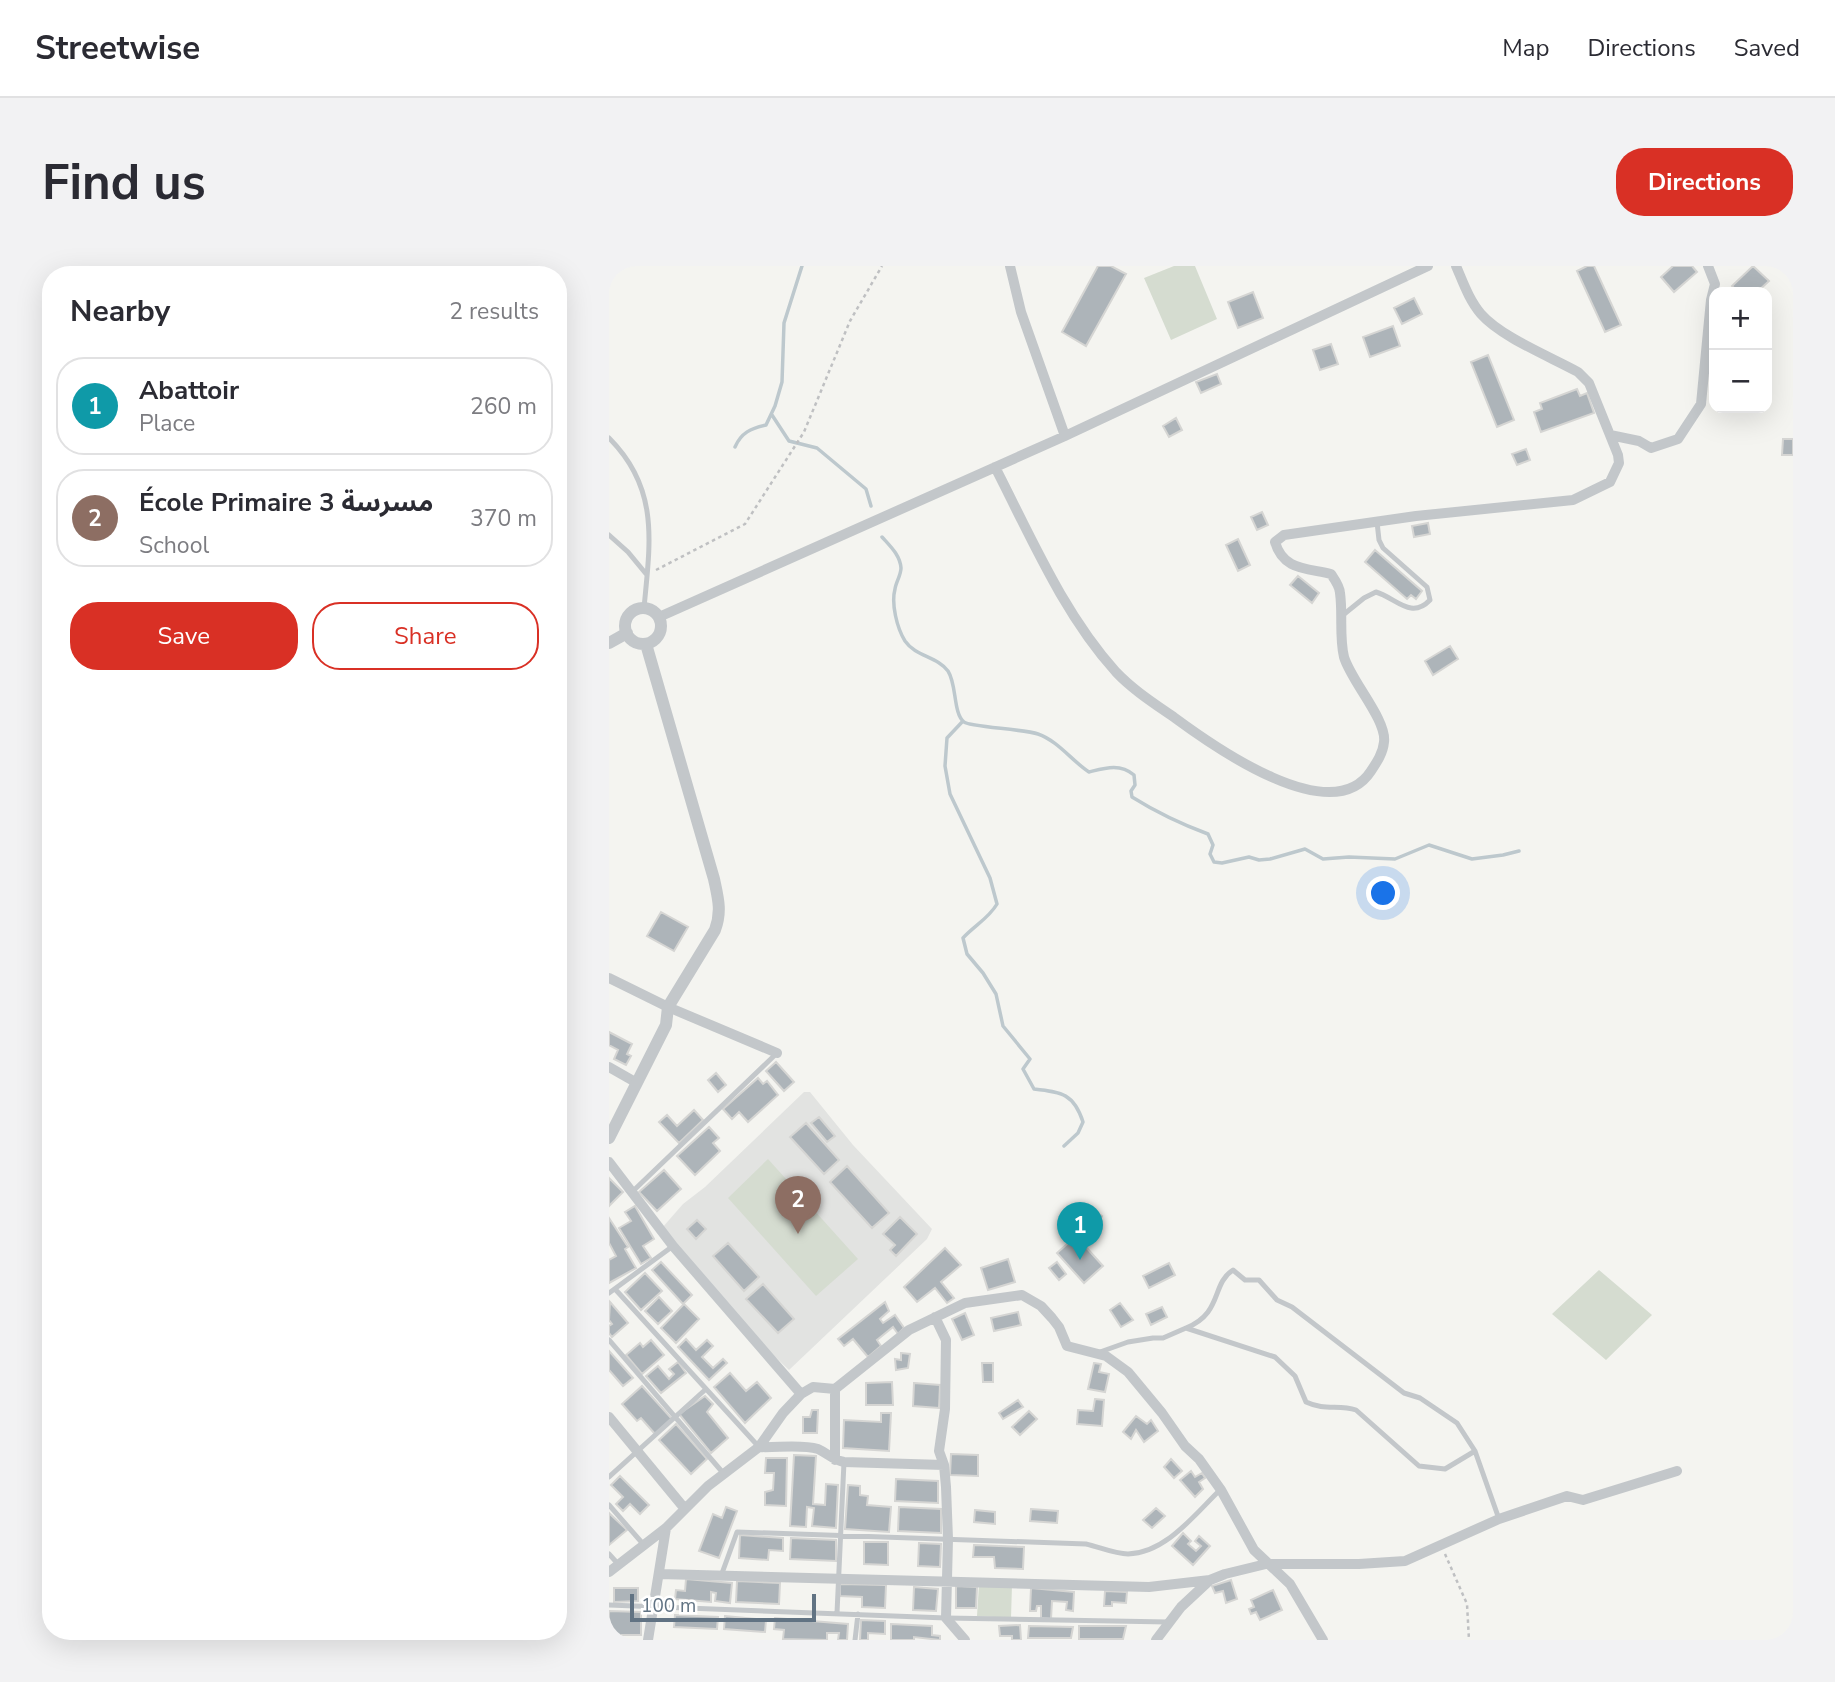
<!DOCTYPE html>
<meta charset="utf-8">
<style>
:root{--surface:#fff;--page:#f2f2f3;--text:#2b2b33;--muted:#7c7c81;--line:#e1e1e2;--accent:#d93025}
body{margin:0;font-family:"Nunito Sans","Noto Sans Arabic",sans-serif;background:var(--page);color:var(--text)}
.controls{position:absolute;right:21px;top:21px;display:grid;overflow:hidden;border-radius:14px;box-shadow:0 7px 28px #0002}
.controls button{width:63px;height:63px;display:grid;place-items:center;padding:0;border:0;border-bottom:2px solid var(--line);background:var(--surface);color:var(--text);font:35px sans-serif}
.scale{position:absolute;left:21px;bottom:18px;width:186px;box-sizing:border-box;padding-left:7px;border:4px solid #617383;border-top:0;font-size:19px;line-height:24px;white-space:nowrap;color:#617383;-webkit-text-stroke:5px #fff;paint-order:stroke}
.you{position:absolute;left:775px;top:628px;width:24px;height:24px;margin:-18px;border:5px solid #fff;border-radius:50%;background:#1a73e8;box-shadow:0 0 0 10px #1a73e833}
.badge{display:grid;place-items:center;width:46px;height:46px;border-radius:50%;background:var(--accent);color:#fff;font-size:23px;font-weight:700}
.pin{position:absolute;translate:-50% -58px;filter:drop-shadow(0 2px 4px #0008)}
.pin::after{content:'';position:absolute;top:37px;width:24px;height:21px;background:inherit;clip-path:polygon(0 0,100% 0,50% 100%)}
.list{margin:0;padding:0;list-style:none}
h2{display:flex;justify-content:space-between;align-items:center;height:91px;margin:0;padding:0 28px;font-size:30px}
h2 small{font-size:23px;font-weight:400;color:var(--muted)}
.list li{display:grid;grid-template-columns:46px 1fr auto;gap:21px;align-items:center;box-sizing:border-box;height:98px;margin:0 14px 14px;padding:0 14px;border:2px solid var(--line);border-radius:28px}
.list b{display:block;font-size:26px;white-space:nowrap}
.list p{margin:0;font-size:23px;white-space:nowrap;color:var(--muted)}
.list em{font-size:23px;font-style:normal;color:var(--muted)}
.actions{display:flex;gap:14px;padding:21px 28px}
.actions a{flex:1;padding:16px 0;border:2px solid var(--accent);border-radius:28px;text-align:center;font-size:24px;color:var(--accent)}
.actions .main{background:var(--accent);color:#fff}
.map{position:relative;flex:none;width:1184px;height:1374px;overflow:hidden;border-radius:28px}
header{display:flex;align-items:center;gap:42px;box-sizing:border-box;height:98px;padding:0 35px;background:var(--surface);border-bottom:2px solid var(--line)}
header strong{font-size:33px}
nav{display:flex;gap:38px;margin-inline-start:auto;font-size:24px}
.intro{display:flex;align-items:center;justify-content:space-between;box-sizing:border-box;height:168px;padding:0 42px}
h1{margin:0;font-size:49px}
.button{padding:18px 32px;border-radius:28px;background:var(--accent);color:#fff;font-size:24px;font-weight:700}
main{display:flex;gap:42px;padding:0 42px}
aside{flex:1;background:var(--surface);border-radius:28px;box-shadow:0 7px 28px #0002}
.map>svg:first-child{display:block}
.built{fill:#e2e3e1}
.green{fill:#d5dcd0}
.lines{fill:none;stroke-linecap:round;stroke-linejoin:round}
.stream{stroke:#bdc8cd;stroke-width:3.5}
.building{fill:#adb4b9;stroke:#d5d5d3;stroke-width:2}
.path{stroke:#bfc0c2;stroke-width:2.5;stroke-dasharray:3.5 3.5;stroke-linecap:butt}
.service{stroke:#c3c7ca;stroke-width:5}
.minor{stroke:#c3c7ca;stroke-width:10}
.tertiary{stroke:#c3c7ca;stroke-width:12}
</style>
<header>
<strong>Streetwise</strong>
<nav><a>Map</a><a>Directions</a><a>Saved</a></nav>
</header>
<div class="intro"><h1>Find us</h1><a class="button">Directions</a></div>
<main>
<aside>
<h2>Nearby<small>2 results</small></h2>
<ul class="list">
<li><span class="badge" style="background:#0f9aa8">1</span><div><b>Abattoir</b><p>Place</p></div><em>260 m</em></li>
<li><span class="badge" style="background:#8d6e63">2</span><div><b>École Primaire 3 مسرسة</b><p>School</p></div><em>370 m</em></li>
</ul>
<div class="actions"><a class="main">Save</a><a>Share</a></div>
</aside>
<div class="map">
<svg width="1184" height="1374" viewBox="0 0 1184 1374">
<rect width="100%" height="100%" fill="#f4f4f0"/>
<path class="built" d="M195 826H201L244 879 323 963 318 973 180 1104 153 1078 53 962 74 938 96 921Z"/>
<path class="green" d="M565 0H586L608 53 562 74 535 12Z
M159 893 249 993 207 1030 119 932Z
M990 1004 1043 1049 997 1094 943 1048Z
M370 1319H403L402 1352 368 1350Z"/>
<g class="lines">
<path class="stream" d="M163 149 180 175 208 182 257 223 262 240
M126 181C132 167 142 162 157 159L166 140 173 116 175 57 193 0
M273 271C281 280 291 289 292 302 292 309 287 316 286 323 282 338 288 362 296 375 307 391 328 390 339 405 348 419 344 447 355 456 360 461 415 463 429 468 449 475 463 495 480 506 496 502 511 497 525 509L526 519 522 525 523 531C547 546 572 558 599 568L604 579 601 588 605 596 613 597 640 591 650 594 661 593 696 583 714 593 740 591 786 593 820 579 863 593 894 589 910 585
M354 455 338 472 336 500 341 528 381 612 388 638C380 652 365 660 354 672L358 688 374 707 387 728 394 760 421 793 414 803 425 823C453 826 465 828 474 856L469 867 455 880"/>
</g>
<path class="building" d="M489 0H502L517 8 477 80 453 66Z
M978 0H985L1012 59 996 66 968 5Z
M1064 0H1083L1088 6 1065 26 1052 11Z
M1144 0 1160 15 1148 26H1129L1123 20Z
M644 26 654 52 629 62 619 36Z
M805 32 813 48 793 58 785 42Z
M784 60 791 80 761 91 754 71Z
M722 78 729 98 711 104 704 84Z
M879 89 905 154 888 161 862 96Z
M608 108 612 118 592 127 587 116Z
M968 123 971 130 978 127 985 147 932 166 925 146 933 143 931 137Z
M567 152 573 164 560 171 554 160Z
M1174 173H1184V189H1173Z
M917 183 921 194 908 199 903 188Z
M653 246 659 259 648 264 642 251Z
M819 257 821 268 805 271 803 260Z
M629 273 641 299 629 305 617 279Z
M766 284 813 325 807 333 802 329 798 333 756 296Z
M689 310 710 327 703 337 681 319Z
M841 380 849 393 824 409 816 395Z
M52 646 79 661 65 685 38 670Z
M0 766 23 778 18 788 22 790 17 799 5 793 9 784 0 779Z
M167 796 185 816 175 825 157 805Z
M107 807 117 819 109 826 99 814Z
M149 812 154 818 158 815 169 829 139 856 130 846 123 853 114 843Z
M85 844 94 854 70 877 50 856 58 849 68 860Z
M210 851 226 870 218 876 202 857Z
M197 857 230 894 215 908 181 871Z
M100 861 110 872 104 877 111 885 86 909 68 890Z
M238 900 280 947 263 962 221 916Z
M55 904 72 923 48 945 30 926Z
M0 912 14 926 0 940Z
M26 940 45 973 34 980 42 992 32 998 10 962 22 955 16 946Z
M485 945 493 950 486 964 477 959Z
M291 951 308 968 287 990 281 984 286 979 274 968Z
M0 952 19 981 16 983 27 1002 0 1017V994L7 990 0 977Z
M88 954 97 963 87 973 78 963Z
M467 970 494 1000 475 1017 448 987Z
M119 977 150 1011 135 1025 104 990Z
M336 982 352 999 332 1016 345 1032 338 1037 326 1022 308 1036 295 1021Z
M399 993 406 1016 379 1024 372 1002Z
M52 996 83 1029 74 1038 43 1004Z
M448 996 457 1008 450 1014 440 1002Z
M560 997 566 1009 540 1022 534 1010Z
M36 1007 53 1025 32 1044 16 1026Z
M154 1018 185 1053 169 1067 137 1033Z
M50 1031 63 1045 49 1058 36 1045Z
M1 1036 19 1057 3 1071 0 1067V1060L3 1058 0 1054Z
M276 1036 280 1045 271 1053 274 1057 286 1049 295 1062 289 1068 284 1061 268 1074 272 1080 259 1091 244 1073 235 1080 229 1073Z
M511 1037 524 1054 512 1061 501 1044Z
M75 1038 90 1053 67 1077 52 1062Z
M553 1041 558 1051 542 1059 537 1048Z
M409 1046 412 1059 385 1065 382 1052Z
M356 1047 365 1069 353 1074 343 1053Z
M77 1073 87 1084 98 1074 104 1080 93 1091 104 1102 114 1093 118 1097 100 1114 69 1081Z
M42 1074 55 1089 33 1108 17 1089 31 1077 34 1081Z
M0 1085 24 1112 14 1120 0 1104Z
M292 1087 301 1088 299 1102 287 1104 286 1093 292 1094Z
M69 1096 77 1107 52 1127 37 1110 49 1100 60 1113 65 1108 60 1103Z
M373 1097H384V1116H374Z
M485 1097 492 1098 490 1106 500 1108 496 1126 479 1123Z
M121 1107 137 1125 148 1116 162 1132 136 1157 105 1121Z
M283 1116 284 1139H257V1117Z
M305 1117 331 1119 330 1142 304 1140Z
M33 1120 63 1153 46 1168 32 1152 28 1155 13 1138Z
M96 1130 104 1138 98 1146 119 1172 102 1187 70 1148Z
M486 1133 495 1134 493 1160 468 1158 469 1144 484 1145Z
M409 1134 414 1141 394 1153 390 1147Z
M203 1144H209L208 1167H194V1151H201Z
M420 1145 428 1153 411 1169 403 1161Z
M272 1147H282L280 1185 234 1182 235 1154 272 1156Z
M527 1150 538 1158 542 1154 549 1165 535 1176 527 1164 522 1173 514 1166Z
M67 1158 98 1193 82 1208 50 1174Z
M342 1188 369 1189V1210L341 1209Z
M185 1189 207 1190 204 1238 216 1239 217 1218 229 1219 227 1262 203 1260 205 1242 198 1241 197 1261 181 1260Z
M157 1192H178L177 1240 156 1239V1226L164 1224 165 1207H156Z
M562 1193 573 1205 565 1212 555 1201Z
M582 1205 586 1211 593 1207 596 1212 590 1216 594 1223 586 1231 571 1214Z
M11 1210 40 1239 31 1248 21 1238 14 1245 7 1238 14 1231 2 1219Z
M287 1213 329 1215V1237L286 1235Z
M239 1219 251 1220V1229L259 1230 258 1239 282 1241 280 1266 236 1263Z
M117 1241 128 1245 110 1292 90 1285 104 1248 113 1252Z
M290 1241 332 1243V1267L289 1265Z
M547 1242 556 1250 543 1262 534 1254Z
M422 1243 449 1245 448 1257 421 1255Z
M366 1244 386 1246V1258L365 1256Z
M0 1247 18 1264 0 1279Z
M574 1267 582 1275 579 1278 587 1285 592 1280 586 1275 590 1270 601 1280 584 1299 563 1280Z
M131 1269 174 1272V1285L160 1284 159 1294 130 1292Z
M182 1272 227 1274V1295L181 1293Z
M255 1276H279V1299L255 1298Z
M310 1277 332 1278 331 1301 309 1300Z
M365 1279 415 1281 414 1303 386 1302 385 1291H364Z
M77 1313 123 1317 121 1337 106 1335 107 1327 102 1326V1336L66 1333 67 1324 76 1325Z
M622 1314 628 1333 617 1337 614 1325 606 1327 603 1320Z
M128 1315 171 1317 170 1338 127 1336Z
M231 1318 277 1319 276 1342 253 1341V1331L231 1330Z
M347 1320 368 1321 367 1342H347Z
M305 1321 329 1323 327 1345 304 1344Z
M5 1322H29V1335L5 1336Z
M422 1322 465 1326 464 1345 457 1344 458 1336 443 1335 442 1353 432 1352V1340H428L427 1345H421Z
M664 1324 673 1344 651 1354 647 1346 642 1348 640 1343 645 1341 642 1334Z
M496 1325 518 1326 517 1337 503 1336V1340H495Z
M0 1345 32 1346V1369H0Z
M66 1349 109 1351 108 1363 65 1361Z
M116 1350 157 1354 156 1366 115 1363Z
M166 1352 239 1358 238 1374H229L230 1367H218V1374L174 1373 175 1364 165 1363Z
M252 1354 276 1355V1368L259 1367V1374H251Z
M282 1358 323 1360V1369L331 1370V1374L305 1371V1374H282Z
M411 1359 412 1374H403V1370H391L390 1360Z
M420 1360 464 1361 462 1372H419Z
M470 1360H517L514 1373H470Z"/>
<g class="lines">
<path class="path" d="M47 304 136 258 195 166 241 55 273 0
M836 1288 858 1338 860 1374"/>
<path class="service" d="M0 172C51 223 41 277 35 342
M0 269 19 286 38 309
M734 349 755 332 767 326C787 332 802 354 821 334L818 321 774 282 770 274 768 256
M23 926 167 788
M6 1023 150 1181
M0 1027 64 980
M577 1062C614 1047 602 1018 624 1004L636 1014H650L668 1034 683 1041 795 1127 811 1132 848 1157 866 1185
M0 1074 115 1208
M491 1086 519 1076 544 1072H554L577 1062 666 1091 686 1110 697 1136C716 1145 730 1138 747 1144L810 1200 836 1203 866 1185 890 1253
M0 1211 97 1123
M0 1239 35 1279
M0 1288 10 1299
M112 1310 128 1266 477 1278C490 1281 506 1288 519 1288 557 1287 586 1248 611 1224
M0 1339 337 1352 559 1356
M228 1347 235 1196
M246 1374 249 1348"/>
<path class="minor" d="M401 0 412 46 456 170
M1001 169 1030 175 1042 182 1069 173 1092 138 1102 34 1106 18 1099 0
M386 201C422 271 454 347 507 406 524 424 546 438 566 452 604 480 723 565 762 505 768 496 774 487 775 476 778 454 742 415 735 391 730 370 734 348 731 327 731 321 726 314 722 308 697 302 674 304 666 276L675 269 807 250 964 234 1001 216 1010 197 1009 189 980 117 969 106C942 91 892 71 872 48 860 34 854 16 847 0
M50 351 456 170 819 0
M0 712 59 741 168 787
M0 801 28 817
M0 896 64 980 192 1128
M326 1051 337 1074 336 1143 330 1185 335 1199 337 1221 339 1273 337 1352 356 1374
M0 1151 76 1243
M150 1181C168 1182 192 1178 209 1183 218 1187 224 1194 235 1196L335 1199
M226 1194V1123
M0 1306 57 1262 99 1220 150 1181 174 1147 192 1128 204 1121 226 1123 300 1064 356 1037 413 1029 432 1040 443 1052 450 1061 458 1080 497 1090 519 1106 553 1147 576 1180 590 1193 612 1224 645 1284 681 1318 714 1374
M50 1308 540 1321 601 1314
M39 1374 57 1262
M547 1374 572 1341 601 1314 616 1308 657 1298H750L796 1295 890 1253 958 1230 974 1234 1068 1205"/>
<path class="tertiary" d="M16 360a18 18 0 1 1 36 0a18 18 0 1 1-36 0Z
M0 377 18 367
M0 872 57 759 59 741 106 664C113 645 109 632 105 613L37 378"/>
</g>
</svg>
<div class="controls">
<button>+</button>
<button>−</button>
</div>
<div class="scale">100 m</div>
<div class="you"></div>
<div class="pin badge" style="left:471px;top:994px;background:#0f9aa8">1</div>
<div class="pin badge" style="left:189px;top:968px;background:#8d6e63">2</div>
</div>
</main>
